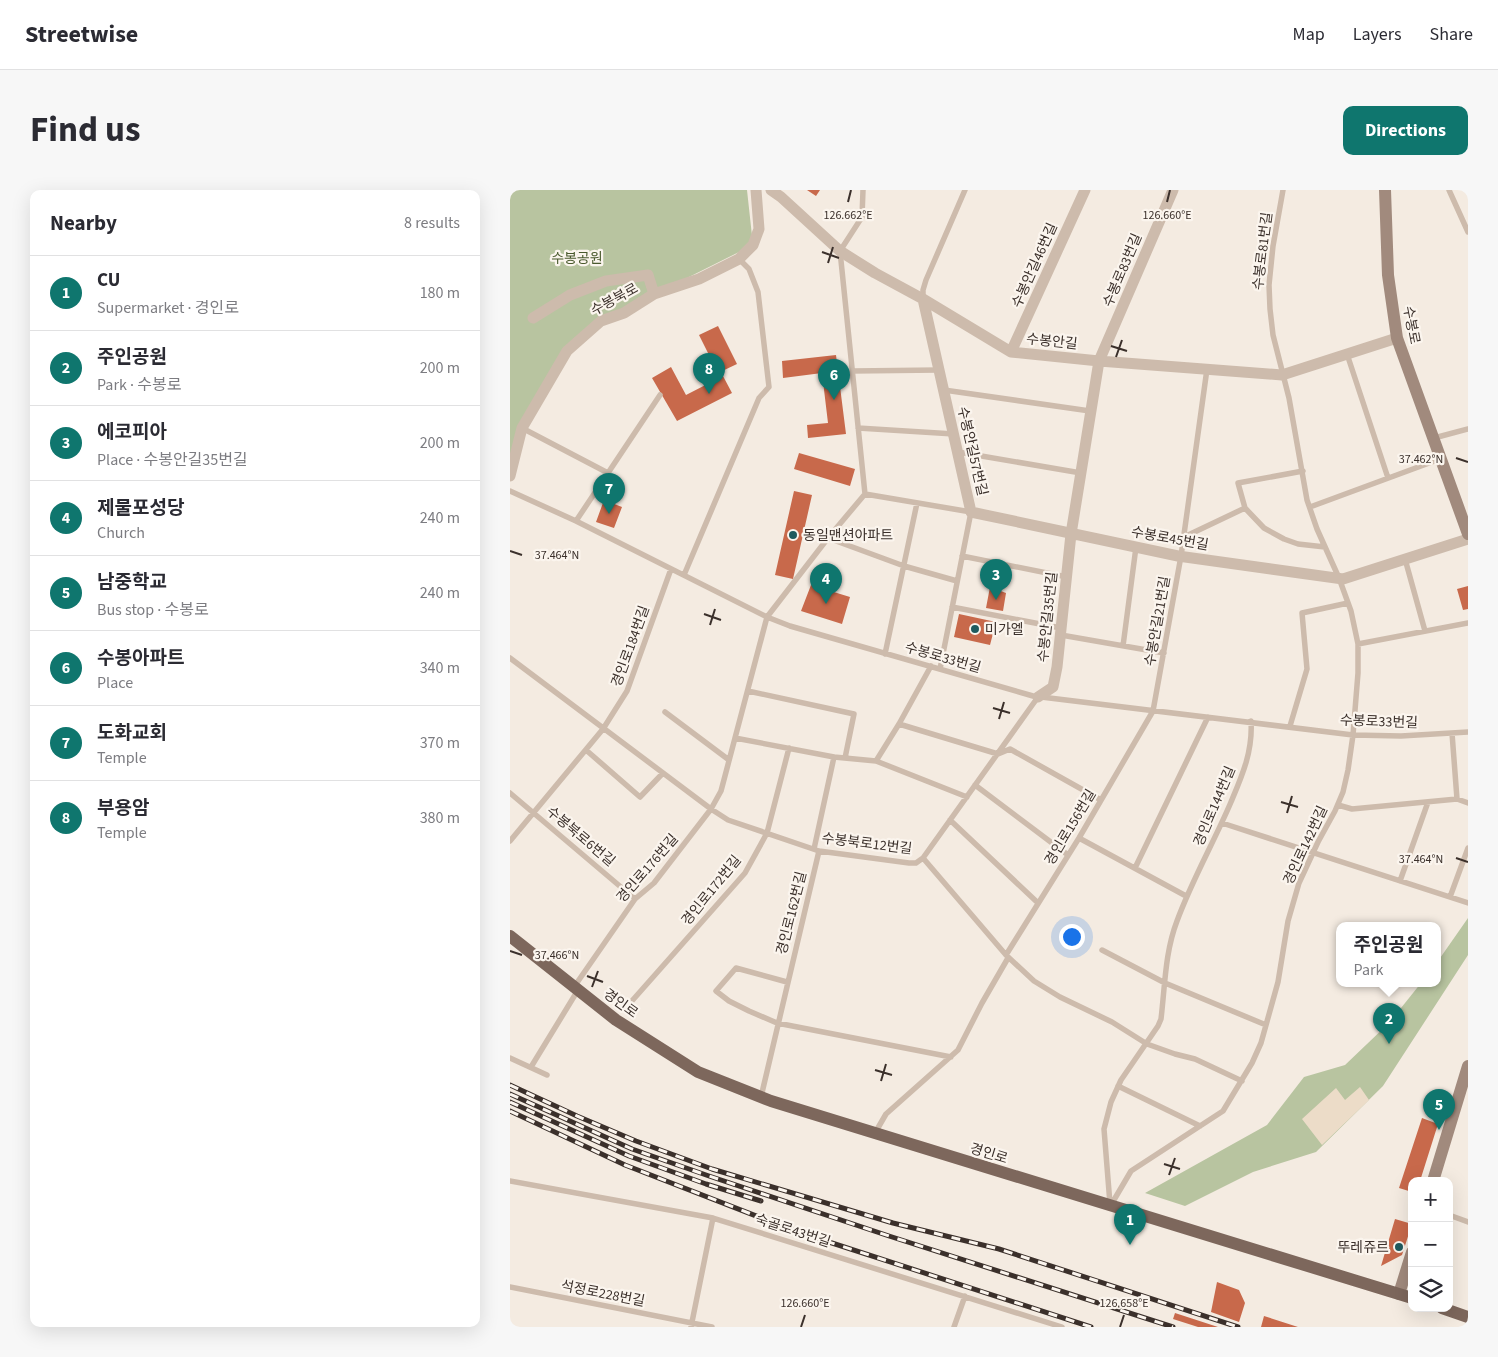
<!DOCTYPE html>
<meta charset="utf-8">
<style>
:root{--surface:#fff;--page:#f7f7f7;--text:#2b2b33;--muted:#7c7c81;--line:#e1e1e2;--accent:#0f766e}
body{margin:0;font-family:"Source Sans 3","Noto Sans KR",sans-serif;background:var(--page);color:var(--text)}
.controls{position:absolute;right:15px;bottom:15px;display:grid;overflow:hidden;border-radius:10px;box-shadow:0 5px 20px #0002}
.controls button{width:45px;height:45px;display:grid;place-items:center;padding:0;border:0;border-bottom:1px solid var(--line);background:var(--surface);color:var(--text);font:25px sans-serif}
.you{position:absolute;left:561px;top:746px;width:18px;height:18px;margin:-12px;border:4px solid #fff;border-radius:50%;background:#1a73e8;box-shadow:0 0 0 8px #1a73e833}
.badge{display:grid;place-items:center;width:32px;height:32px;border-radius:50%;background:var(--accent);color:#fff;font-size:16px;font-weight:700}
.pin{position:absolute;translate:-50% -41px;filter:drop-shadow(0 1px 2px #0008)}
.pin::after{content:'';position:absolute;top:26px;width:18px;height:15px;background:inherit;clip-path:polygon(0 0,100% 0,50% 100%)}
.popup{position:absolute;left:826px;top:732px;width:105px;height:65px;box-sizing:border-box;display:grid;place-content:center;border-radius:10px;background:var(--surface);filter:drop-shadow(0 1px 4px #0005);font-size:16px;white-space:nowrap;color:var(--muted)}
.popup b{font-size:19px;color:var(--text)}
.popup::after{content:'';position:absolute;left:50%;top:100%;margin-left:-10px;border:10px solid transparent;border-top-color:var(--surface)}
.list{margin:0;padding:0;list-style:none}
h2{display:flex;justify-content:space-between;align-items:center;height:65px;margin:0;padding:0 20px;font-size:21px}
h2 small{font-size:16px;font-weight:400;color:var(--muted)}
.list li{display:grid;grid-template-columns:32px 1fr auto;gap:15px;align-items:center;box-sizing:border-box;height:75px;padding:0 20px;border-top:1px solid var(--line)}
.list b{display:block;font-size:19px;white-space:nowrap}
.list p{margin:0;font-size:16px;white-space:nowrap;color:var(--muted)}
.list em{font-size:16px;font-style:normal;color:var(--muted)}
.icon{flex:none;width:28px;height:28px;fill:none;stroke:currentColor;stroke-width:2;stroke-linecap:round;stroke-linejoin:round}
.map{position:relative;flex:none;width:958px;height:1137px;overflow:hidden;border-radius:10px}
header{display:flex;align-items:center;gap:30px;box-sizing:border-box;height:70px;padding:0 25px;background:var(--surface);border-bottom:1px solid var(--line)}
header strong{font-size:24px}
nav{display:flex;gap:28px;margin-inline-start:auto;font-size:18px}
.intro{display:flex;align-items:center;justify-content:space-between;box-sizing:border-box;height:120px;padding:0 30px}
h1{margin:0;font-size:35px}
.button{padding:12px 22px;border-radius:10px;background:var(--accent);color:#fff;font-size:18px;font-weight:700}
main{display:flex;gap:30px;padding:0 30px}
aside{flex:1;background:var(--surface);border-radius:10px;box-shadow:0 5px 20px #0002}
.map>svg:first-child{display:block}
.green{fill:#b8c4a0}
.plaza{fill:#ecdcc8}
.building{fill:#c8694b}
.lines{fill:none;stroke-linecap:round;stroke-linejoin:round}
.lane{stroke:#cdbbac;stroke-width:5.5}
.street{stroke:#cdbbac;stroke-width:11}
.secondary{stroke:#a18a7d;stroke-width:12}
.primary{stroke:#7d675c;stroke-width:12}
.rail-casing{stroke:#3b302b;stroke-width:5}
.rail{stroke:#fbf5ee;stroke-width:3;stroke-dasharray:9;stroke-linecap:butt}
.ticks{fill:none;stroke:#3b302b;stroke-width:2}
.poi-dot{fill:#1f5a5e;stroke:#fbf5ee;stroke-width:2}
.labels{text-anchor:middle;stroke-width:4.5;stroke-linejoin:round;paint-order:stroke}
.street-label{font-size:14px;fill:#3b302b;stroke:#fbf5ee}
.park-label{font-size:14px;fill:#4a5a2e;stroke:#fbf5ee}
.poi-label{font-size:14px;fill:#3b302b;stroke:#fbf5ee;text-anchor:start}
.ticks-label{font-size:12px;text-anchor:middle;fill:#3b302b;stroke:#fbf5ee;stroke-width:4.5;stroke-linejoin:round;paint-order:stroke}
</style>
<header>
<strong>Streetwise</strong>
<nav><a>Map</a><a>Layers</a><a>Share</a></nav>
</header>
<div class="intro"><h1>Find us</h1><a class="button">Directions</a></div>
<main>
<aside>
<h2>Nearby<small>8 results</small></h2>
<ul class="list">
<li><span class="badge">1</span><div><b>CU</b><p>Supermarket · 경인로</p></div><em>180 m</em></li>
<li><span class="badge">2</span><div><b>주인공원</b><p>Park · 수봉로</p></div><em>200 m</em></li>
<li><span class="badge">3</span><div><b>에코피아</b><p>Place · 수봉안길35번길</p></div><em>200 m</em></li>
<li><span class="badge">4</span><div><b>제물포성당</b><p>Church</p></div><em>240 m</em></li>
<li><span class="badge">5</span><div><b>남중학교</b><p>Bus stop · 수봉로</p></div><em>240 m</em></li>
<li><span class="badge">6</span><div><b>수봉아파트</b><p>Place</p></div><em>340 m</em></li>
<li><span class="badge">7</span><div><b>도화교회</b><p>Temple</p></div><em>370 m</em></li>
<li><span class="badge">8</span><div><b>부용암</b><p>Temple</p></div><em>380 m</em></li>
</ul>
</aside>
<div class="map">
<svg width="958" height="1137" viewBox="0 0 958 1137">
<rect width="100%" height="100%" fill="#f4ebe1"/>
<path class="green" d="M0 0H237L243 55 91 131 57 161 0 270Z
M958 728V765L873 896 806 962 743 982 675 1016 635 1003 757 935 794 887 835 875 879 833 911 793H928V771Z"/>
<path class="plaza" d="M850 897 859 910 812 955 792 929 826 898 835 910Z"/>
<path class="building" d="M297 0H310L306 6Z
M208 136 227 174 208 183 189 145Z
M326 165 336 244 298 248 297 235 318 233 312 183 273 188 272 171Z
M161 177 176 205 213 186 222 203 167 231 142 188Z
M289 263 345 279 340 296 284 279Z
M284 301 302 305 283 389 265 385Z
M94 310 112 317 104 338 86 332Z
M301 395 340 407 332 434 291 421Z
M958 396V419L953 420 947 399Z
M480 397 496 403 493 421 476 418Z
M449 424 486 432 480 455 444 447Z
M912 928 928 934 910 991H902V1002L889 998Z
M885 1029 902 1034 892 1065 871 1076Z
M707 1092 729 1100 735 1113 729 1132 701 1122Z
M665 1123 708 1137H688L663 1129Z
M754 1126 788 1137H751Z"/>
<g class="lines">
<path class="lane" d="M939 0 958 42
M413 109V100L416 90 455 0
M837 164 878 288
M342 181 429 180
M434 200 580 221
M12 238 98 283
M348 238 444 244
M924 248 958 239
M448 262 571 283
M793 281 728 293 735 318 754 338 774 349 788 354 815 357
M0 301 66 331 257 427 280 436 523 506 843 545 891 546 958 542
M355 304 461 322 430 479
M800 317 930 269
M66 331 150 205
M674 347 735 318
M318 348 394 376 447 391
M452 366 557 387
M895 369 915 441
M174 385 249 208 259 197 248 102 239 79 229 69
M442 417 551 438
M551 445 654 463
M848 454 958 433
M613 456 626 357
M375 464 407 313
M0 468 201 619 218 630 309 661 399 673H406L413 668 528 507
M238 501 344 524 335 568
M155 522 219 570
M389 534 488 564 500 559 591 610
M780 536 797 479 792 423 838 413
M942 543 947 609
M225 548 324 567 366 571 457 607
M76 560 130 607 153 583
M366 571 389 534 421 476
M465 595 558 665
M0 603 125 709
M828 615 842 619 947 609 958 613
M440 630 528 713
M712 633 958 713
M569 648 676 706
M0 651 93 539 117 501 161 379
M304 659 324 567
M413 668 496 765 524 791 550 807 602 832 637 854 665 864 685 869 732 891
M625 678 698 527
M890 691 918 612
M940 707 958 658
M592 760 655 793 756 835
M496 765 569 648 643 521 671 366 697 179
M277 792 226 778 206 801 219 811 239 821 267 833 441 867
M64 797 125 709 144 693 201 619 211 601 257 427 318 348 355 304 330 61 352 27 353 0
M121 812 235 683 257 643 279 558
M0 868 37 885
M21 877 68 800
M608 896 690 936
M251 907 309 661
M365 943 376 924 448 860 472 813 498 768
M0 991 203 1028 552 1137
M600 1014 594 939 601 912 611 890 648 836 651 829C655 796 655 762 667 731 682 690 704 652 721 612 732 586 743 561 741 531
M601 1015 621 981 713 921 742 873 751 853 768 792 778 731 789 693 808 652 825 621 833 602 838 580 843 545 848 483V454L841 421 829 388 807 339 797 310 779 208 763 145 760 119 759 95 763 56 773 0
M939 1025 958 1032
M0 1097 202 1137
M181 1137 203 1028
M444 1137 455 1106"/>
<path class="street" d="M261 0 271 7 330 61 365 83 413 109 501 162 589 171 772 185 887 148
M413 109 461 322 668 366 833 389 958 349
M23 128 60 105 96 91 138 85 144 104
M501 162 575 0
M0 286 12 238 57 161 91 131 114 123 144 104 189 89 229 69 243 55 249 39 246 0
M528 507 543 497 547 477 561 344 589 171 663 0"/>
<path class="secondary" d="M875 0 878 85 887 148 958 344
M923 991 958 876
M889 1104 902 1062"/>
<path class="primary" d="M0 746 106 830 188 882 261 911 902 1108
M932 1118 958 1127"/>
<defs>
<path id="rail" d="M0 895 67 926 126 951 202 979 383 1033 489 1059 728 1137
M0 904 122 959 199 986 379 1046 663 1137
M0 912 119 966 196 994 251 1011
M0 921 115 975 285 1041 581 1137"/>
</defs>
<use href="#rail" class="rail-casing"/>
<use href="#rail" class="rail"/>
</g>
<path class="ticks" d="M338 12 341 0M657 12 660 0M312 62 329 68M318 73 323 57M601 156 617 161M606 167 612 150M946 268 958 272M0 361 12 365M194 424 211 430M200 435 205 419M483 518 500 523M489 529 494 512M771 612 788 617M777 623 782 606M946 668 958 672M0 761 12 765M77 786 93 792M82 797 88 781M365 880 382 885M371 891 376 874M654 974 670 979M659 985 665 968M291 1137 295 1125M610 1137 614 1125"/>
<g class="poi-dot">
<circle cx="283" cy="345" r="5"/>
<circle cx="465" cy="439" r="5"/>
<circle cx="889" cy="1057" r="5"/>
</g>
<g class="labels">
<g class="street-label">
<text transform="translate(752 61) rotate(-83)" y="5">수봉로81번길</text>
<text transform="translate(524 75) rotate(-66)" y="5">수봉안길46번길</text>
<text transform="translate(612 80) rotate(-67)" y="5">수봉로83번길</text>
<text transform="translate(104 109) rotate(-29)" y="5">수봉북로</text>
<text transform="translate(902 135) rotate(79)" y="5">수봉로</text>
<text transform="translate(542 151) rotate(6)" y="5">수봉안길</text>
<text transform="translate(463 261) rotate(77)" y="5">수봉안길57번길</text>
<text transform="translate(660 348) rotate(10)" y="5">수봉로45번길</text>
<text transform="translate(537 427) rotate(-84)" y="5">수봉안길35번길</text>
<text transform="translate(647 431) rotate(-80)" y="5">수봉안길21번길</text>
<text transform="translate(120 456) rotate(-70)" y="5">경인로184번길</text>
<text transform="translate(433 467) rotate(16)" y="5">수봉로33번길</text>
<text transform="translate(869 531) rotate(2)" y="5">수봉로33번길</text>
<text transform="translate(704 616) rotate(-67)" y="5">경인로144번길</text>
<text transform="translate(560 637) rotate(-59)" y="5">경인로156번길</text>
<text transform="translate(71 646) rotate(40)" y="5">수봉북로6번길</text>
<text transform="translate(357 653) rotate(7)" y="5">수봉북로12번길</text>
<text transform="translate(795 655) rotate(-65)" y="5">경인로142번길</text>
<text transform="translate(137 678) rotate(-49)" y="5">경인로176번길</text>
<text transform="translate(201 700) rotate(-51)" y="5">경인로172번길</text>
<text transform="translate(281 723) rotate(-76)" y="5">경인로162번길</text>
<text transform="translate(111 813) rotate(36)" y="5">경인로</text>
<text transform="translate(479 963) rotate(17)" y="5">경인로</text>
<text transform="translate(283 1040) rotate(18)" y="5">숙골로43번길</text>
<text transform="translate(93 1103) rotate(11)" y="5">석정로228번길</text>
</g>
<g class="park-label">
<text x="67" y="73">수봉공원</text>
</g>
<g class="poi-label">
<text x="293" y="350">동일맨션아파트</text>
<text x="475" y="444">미가엘</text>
<text x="879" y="1062" text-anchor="end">뚜레쥬르</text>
</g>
</g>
<g class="ticks-label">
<text x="338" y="29">126.662°E</text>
<text x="657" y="29">126.660°E</text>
<text x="911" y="273">37.462°N</text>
<text x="47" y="369">37.464°N</text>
<text x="911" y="673">37.464°N</text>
<text x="47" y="769">37.466°N</text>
<text x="295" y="1117">126.660°E</text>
<text x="614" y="1117">126.658°E</text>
</g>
</svg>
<div class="controls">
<button>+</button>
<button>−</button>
<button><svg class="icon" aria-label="layers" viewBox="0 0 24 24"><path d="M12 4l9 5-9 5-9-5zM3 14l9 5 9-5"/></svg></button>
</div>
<div class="you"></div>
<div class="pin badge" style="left:620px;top:1055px">1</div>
<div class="pin badge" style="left:879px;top:854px">2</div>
<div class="popup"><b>주인공원</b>Park</div>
<div class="pin badge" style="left:486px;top:410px">3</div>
<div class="pin badge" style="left:316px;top:414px">4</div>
<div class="pin badge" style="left:929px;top:940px">5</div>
<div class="pin badge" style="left:324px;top:210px">6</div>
<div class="pin badge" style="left:99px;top:324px">7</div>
<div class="pin badge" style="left:199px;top:204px">8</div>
</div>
</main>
